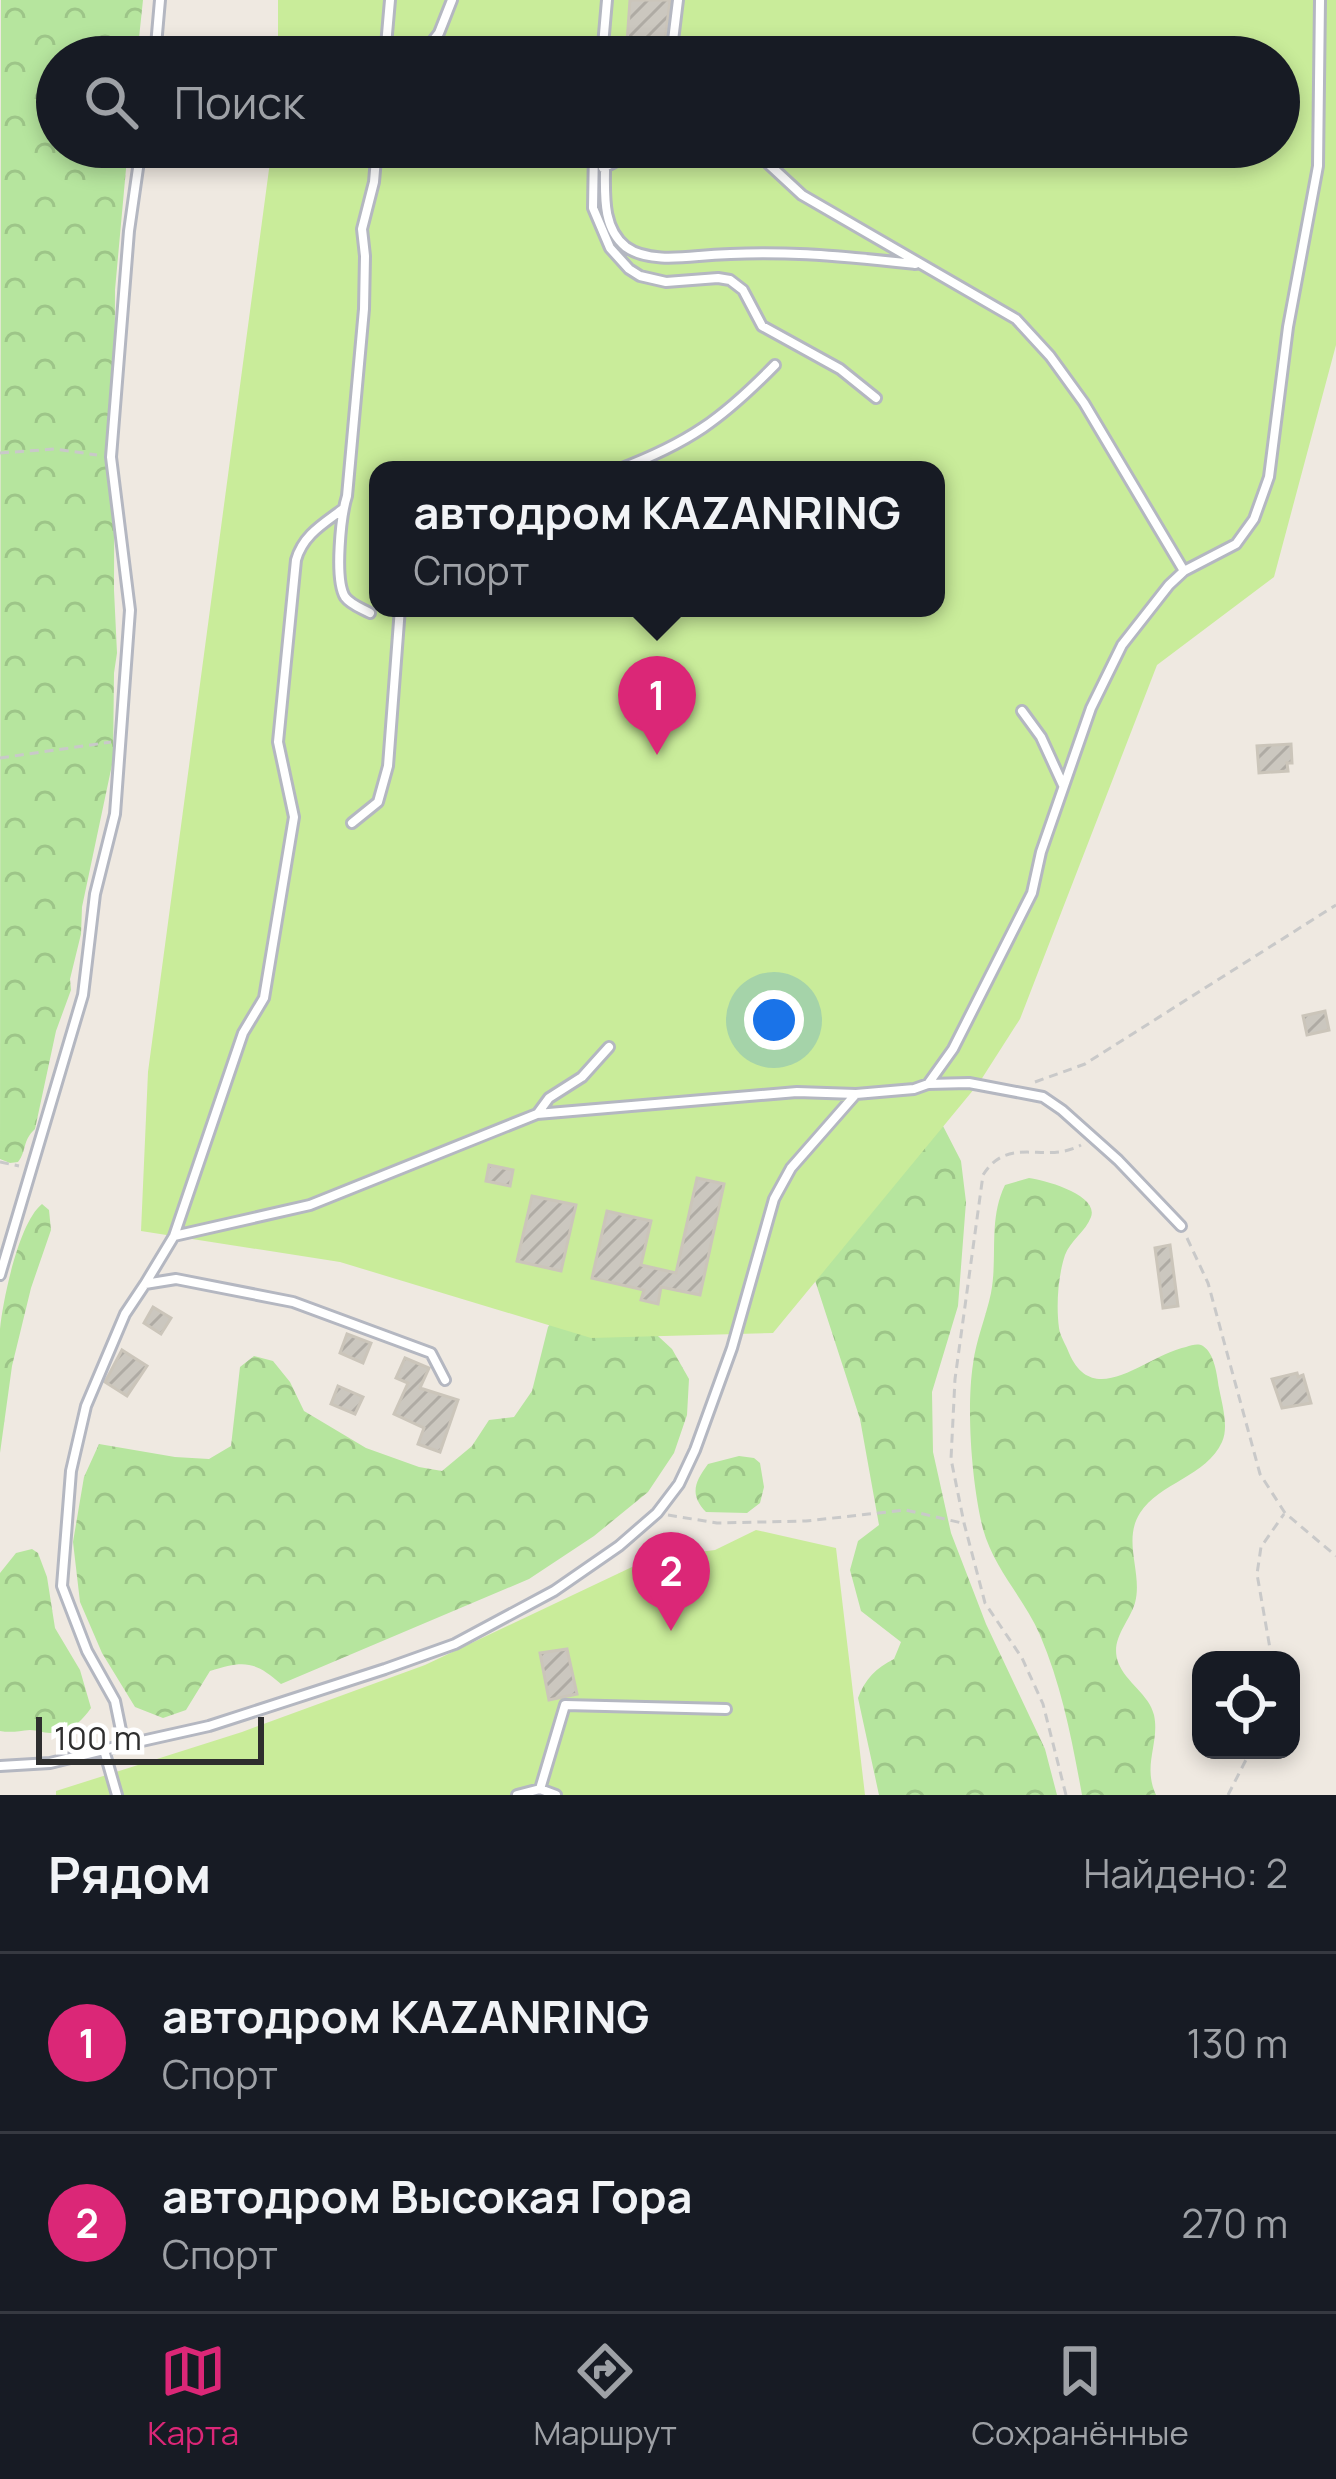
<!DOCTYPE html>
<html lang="ru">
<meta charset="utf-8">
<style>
:root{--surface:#171b24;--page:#242831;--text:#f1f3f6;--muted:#9ea1a6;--line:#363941;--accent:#db2777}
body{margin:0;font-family:Manrope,sans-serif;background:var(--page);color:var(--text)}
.controls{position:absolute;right:36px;bottom:36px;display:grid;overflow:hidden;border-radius:24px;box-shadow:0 6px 18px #0003}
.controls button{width:108px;height:108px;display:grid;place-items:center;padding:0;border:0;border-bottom:3px solid var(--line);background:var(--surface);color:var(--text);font:60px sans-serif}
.scale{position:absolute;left:36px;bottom:30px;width:228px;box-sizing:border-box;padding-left:12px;border:6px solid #2e2e2e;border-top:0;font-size:33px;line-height:42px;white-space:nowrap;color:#2e2e2e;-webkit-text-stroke:9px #fff;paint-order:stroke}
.you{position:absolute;left:774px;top:1020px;width:42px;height:42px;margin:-30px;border:9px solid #fff;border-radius:50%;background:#1a73e8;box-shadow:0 0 0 18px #1a73e833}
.badge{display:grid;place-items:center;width:78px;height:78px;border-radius:50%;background:var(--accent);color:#fff;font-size:39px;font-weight:700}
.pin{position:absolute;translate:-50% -99px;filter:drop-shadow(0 3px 6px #0008)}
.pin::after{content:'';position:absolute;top:63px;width:42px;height:36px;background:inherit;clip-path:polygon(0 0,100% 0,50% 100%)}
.popup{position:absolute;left:369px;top:461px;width:576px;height:156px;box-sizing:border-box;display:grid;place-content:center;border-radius:24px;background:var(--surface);filter:drop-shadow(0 3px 9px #0005);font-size:39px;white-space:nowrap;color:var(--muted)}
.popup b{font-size:45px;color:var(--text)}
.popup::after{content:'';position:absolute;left:50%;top:100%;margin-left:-24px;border:24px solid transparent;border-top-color:var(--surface)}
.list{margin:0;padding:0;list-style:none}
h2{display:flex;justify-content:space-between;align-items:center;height:156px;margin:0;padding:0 48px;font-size:51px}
h2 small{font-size:39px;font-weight:400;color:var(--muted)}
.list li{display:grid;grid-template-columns:78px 1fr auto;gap:36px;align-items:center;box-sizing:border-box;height:180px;padding:0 48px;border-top:3px solid var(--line)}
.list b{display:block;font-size:45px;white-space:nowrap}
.list p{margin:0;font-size:39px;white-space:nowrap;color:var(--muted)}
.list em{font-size:39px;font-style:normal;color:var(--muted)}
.icon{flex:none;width:66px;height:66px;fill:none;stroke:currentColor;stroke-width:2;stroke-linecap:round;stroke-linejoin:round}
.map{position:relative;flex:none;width:1336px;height:1795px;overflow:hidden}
.search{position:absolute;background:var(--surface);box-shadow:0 6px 18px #0003;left:36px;right:36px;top:36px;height:132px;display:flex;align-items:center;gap:30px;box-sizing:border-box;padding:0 42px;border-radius:66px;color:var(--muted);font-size:45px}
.sheet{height:516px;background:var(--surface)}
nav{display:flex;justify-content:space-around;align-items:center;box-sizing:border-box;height:168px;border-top:3px solid var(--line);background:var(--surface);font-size:33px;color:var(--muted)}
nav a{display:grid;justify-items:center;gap:6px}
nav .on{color:var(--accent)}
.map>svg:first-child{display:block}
.forest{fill:url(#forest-crowns)}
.pitch{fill:#c9ec9a;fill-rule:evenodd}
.building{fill:url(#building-hatch);stroke:#cbc5ba;stroke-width:3}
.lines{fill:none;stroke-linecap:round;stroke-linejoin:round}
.service-casing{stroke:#b4b7c1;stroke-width:14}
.path{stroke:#c9c9c9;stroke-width:3;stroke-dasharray:9 6;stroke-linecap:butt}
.service{stroke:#fff;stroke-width:8}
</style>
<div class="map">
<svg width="1336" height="1795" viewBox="0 0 1336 1795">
<defs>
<pattern id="forest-crowns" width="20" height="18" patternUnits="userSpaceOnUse" patternTransform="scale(3)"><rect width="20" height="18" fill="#b6e59e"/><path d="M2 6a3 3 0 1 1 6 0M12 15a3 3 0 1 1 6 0" fill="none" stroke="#9dc588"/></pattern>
<pattern id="building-hatch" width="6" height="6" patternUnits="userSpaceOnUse" patternTransform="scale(3)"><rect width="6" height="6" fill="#cbc7bf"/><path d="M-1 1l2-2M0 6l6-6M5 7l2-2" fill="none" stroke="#afaba4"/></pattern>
</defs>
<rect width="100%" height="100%" fill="#efe9e1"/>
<path class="forest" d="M1 0H143L137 57H57V147H128L115 290 114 590 117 653 114 673 113 760 82 907 81 934 70 979 71 990 56 1031 35 1129C22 1141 27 1150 18 1162L10 1163 0 1159Z
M943 1126 961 1161 966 1202 958 1306 932 1392 933 1452 951 1533 986 1624 1045 1749 1057 1795H879L858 1698C865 1679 876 1668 894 1659L901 1642 861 1611 850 1570 858 1541 879 1525 860 1419 812 1271Z
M1029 1178C1045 1180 1099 1195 1091 1217 1086 1231 1070 1241 1065 1255 1058 1276 1056 1306 1059 1328 1060 1336 1066 1345 1069 1353 1094 1411 1146 1355 1186 1347 1192 1345 1198 1343 1203 1346 1215 1354 1217 1376 1219 1388 1222 1404 1229 1427 1222 1442 1207 1476 1159 1483 1140 1513 1122 1541 1143 1573 1135 1603 1129 1623 1110 1639 1118 1662 1126 1683 1149 1694 1154 1715 1160 1743 1142 1765 1156 1795H1082C1072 1740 1062 1687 1040 1635 1024 1598 994 1569 983 1529 972 1485 966 1410 973 1364 976 1340 986 1317 991 1293 998 1256 988 1220 1005 1185Z
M42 1204 49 1210 51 1230 31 1288 12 1366 0 1453C0 1413 0 1369 0 1329 3 1299 19 1222 42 1204Z
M562 1307 645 1324 672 1349 689 1379 687 1415 674 1453 648 1492 594 1536 529 1579 281 1684C255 1661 244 1660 210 1671L186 1710 163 1718 135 1707 102 1653 80 1602 73 1542 84 1477 99 1444 175 1457 209 1459 231 1446 240 1367 254 1356 273 1361 290 1382 304 1411 366 1448 419 1467 442 1471 472 1446 489 1420 514 1417 532 1391 548 1327Z
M739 1456 754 1458 760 1463 764 1487 760 1503 747 1513 706 1512C689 1494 695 1482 708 1464Z
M32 1549 38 1553 47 1577 55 1628 80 1670 91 1708C81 1722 69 1734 50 1733 43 1733 37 1730 30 1730 19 1731 11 1733 0 1731V1573L16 1553Z"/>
<path class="pitch" d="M278 0H1336V345L1274 577 1157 665 1020 1019 979 1083 773 1333 591 1338 340 1262 141 1231 148 1072 272 147H1279V57H278ZM378 470H936V608H378Z
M756 1530 836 1548 865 1795H56V1791L242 1732 425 1665 651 1558 715 1550Z"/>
<path class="building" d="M630 0H670L663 57H626Z
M1291 744 1292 763H1287L1288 771 1259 773 1257 746Z
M1325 1011 1329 1030 1307 1035 1303 1016Z
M489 1165 513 1170 510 1186 486 1181Z
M697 1178 724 1184 700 1295 661 1287 658 1304 641 1300 644 1290 592 1278 607 1211 651 1221 641 1265 676 1273Z
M532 1196 576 1205 561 1271 517 1261Z
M1170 1245 1178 1306 1163 1308 1155 1248Z
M153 1307 171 1318 161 1334 144 1323Z
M347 1334 371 1343 363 1363 340 1353Z
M122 1350 147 1366 127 1396 105 1382Z
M405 1358 429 1368 420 1388 458 1400 440 1452 418 1444 424 1428 394 1414 408 1383 396 1378Z
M1297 1373 1298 1377 1303 1375 1311 1403 1282 1408 1272 1379Z
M338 1386 363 1397 355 1414 331 1404Z
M567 1649 577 1694 549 1700 540 1653Z"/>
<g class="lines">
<defs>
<path id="service" d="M901 48 904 57
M155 57 160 0
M385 57 390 0
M420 57 439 33 452 0
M602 57 607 0
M671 57 678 0
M594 147 593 208 610 248 629 269 640 276 666 282 718 278 730 280 743 290 762 326 840 369 876 398
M709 147 761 157 802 195 1016 319 1050 356 1084 403 1184 571
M761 157 777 147
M603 168 644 147
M605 168C605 194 602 228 626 247 645 261 677 258 699 256 775 249 840 256 915 264
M617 470C689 443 722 419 775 365
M370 613C361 608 351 605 345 597 334 579 341 515 347 496L364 309 365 256 362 229 374 182 377 147
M1022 711 1041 737 1063 785
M352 823 378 802 388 766 400 608
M928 1084 953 1049 1032 893 1041 852 1091 708 1122 645 1169 585 1184 571 1236 544 1254 519 1269 477 1288 327 1318 166 1320 0
M538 1113 549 1098 582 1077 609 1047
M174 1236 243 1033 264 998 294 817 278 742 296 560C303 535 323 524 343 509
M0 1275 83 995 95 894 115 814 130 610 111 457 129 231 141 147
M145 1284 174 1236 310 1205 537 1114 797 1092 856 1094 914 1089 928 1084 969 1083 1043 1097 1062 1110 1118 1160 1181 1226
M124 1745 209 1726 385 1669 455 1644 554 1591 619 1546 657 1513 679 1484 695 1450 732 1348 774 1199 791 1168 855 1095
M104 1750 117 1795
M0 1766 50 1763 124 1745 115 1701 87 1651 62 1586 71 1471 86 1406 125 1314 145 1284 176 1279 293 1302 431 1353 445 1380
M540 1789 565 1705 726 1709
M517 1795 540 1789 556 1795"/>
</defs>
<use href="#service" class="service-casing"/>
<path class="path" d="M0 453 55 449 97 455
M0 758 111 742
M1035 1082 1085 1064 1336 905
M0 1162 19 1166
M1187 1238 1208 1283 1260 1474 1285 1513 1336 1556
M668 1515 717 1523 806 1521 906 1510 962 1523
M1272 1660 1257 1574 1261 1547 1284 1514
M1066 1795 1043 1704 1022 1658 985 1603 964 1523 951 1459 955 1379 983 1175C1009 1134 1045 1165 1081 1145
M1228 1795 1251 1750"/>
<use href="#service" class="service"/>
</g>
</svg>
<div class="controls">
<button><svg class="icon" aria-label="locate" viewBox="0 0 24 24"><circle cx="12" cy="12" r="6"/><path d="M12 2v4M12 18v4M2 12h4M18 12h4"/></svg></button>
</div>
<div class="scale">100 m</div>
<div class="you"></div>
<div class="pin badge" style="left:657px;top:755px">1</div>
<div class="popup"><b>автодром KAZANRING</b>Спорт</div>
<div class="pin badge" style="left:671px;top:1631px">2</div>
<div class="search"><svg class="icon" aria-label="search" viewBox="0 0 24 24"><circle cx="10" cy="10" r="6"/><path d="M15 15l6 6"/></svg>Поиск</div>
</div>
<section class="sheet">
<h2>Рядом<small>Найдено: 2</small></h2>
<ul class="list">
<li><span class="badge">1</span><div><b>автодром KAZANRING</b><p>Спорт</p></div><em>130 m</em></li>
<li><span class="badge">2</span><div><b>автодром Высокая Гора</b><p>Спорт</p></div><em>270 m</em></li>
</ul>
</section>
<nav>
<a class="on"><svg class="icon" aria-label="map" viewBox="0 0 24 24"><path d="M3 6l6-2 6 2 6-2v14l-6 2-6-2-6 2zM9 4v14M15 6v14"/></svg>Карта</a>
<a><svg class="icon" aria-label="directions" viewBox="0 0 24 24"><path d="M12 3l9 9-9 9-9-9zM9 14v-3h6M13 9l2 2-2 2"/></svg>Маршрут</a>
<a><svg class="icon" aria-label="saved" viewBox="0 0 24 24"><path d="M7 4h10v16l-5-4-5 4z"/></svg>Сохранённые</a>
</nav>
